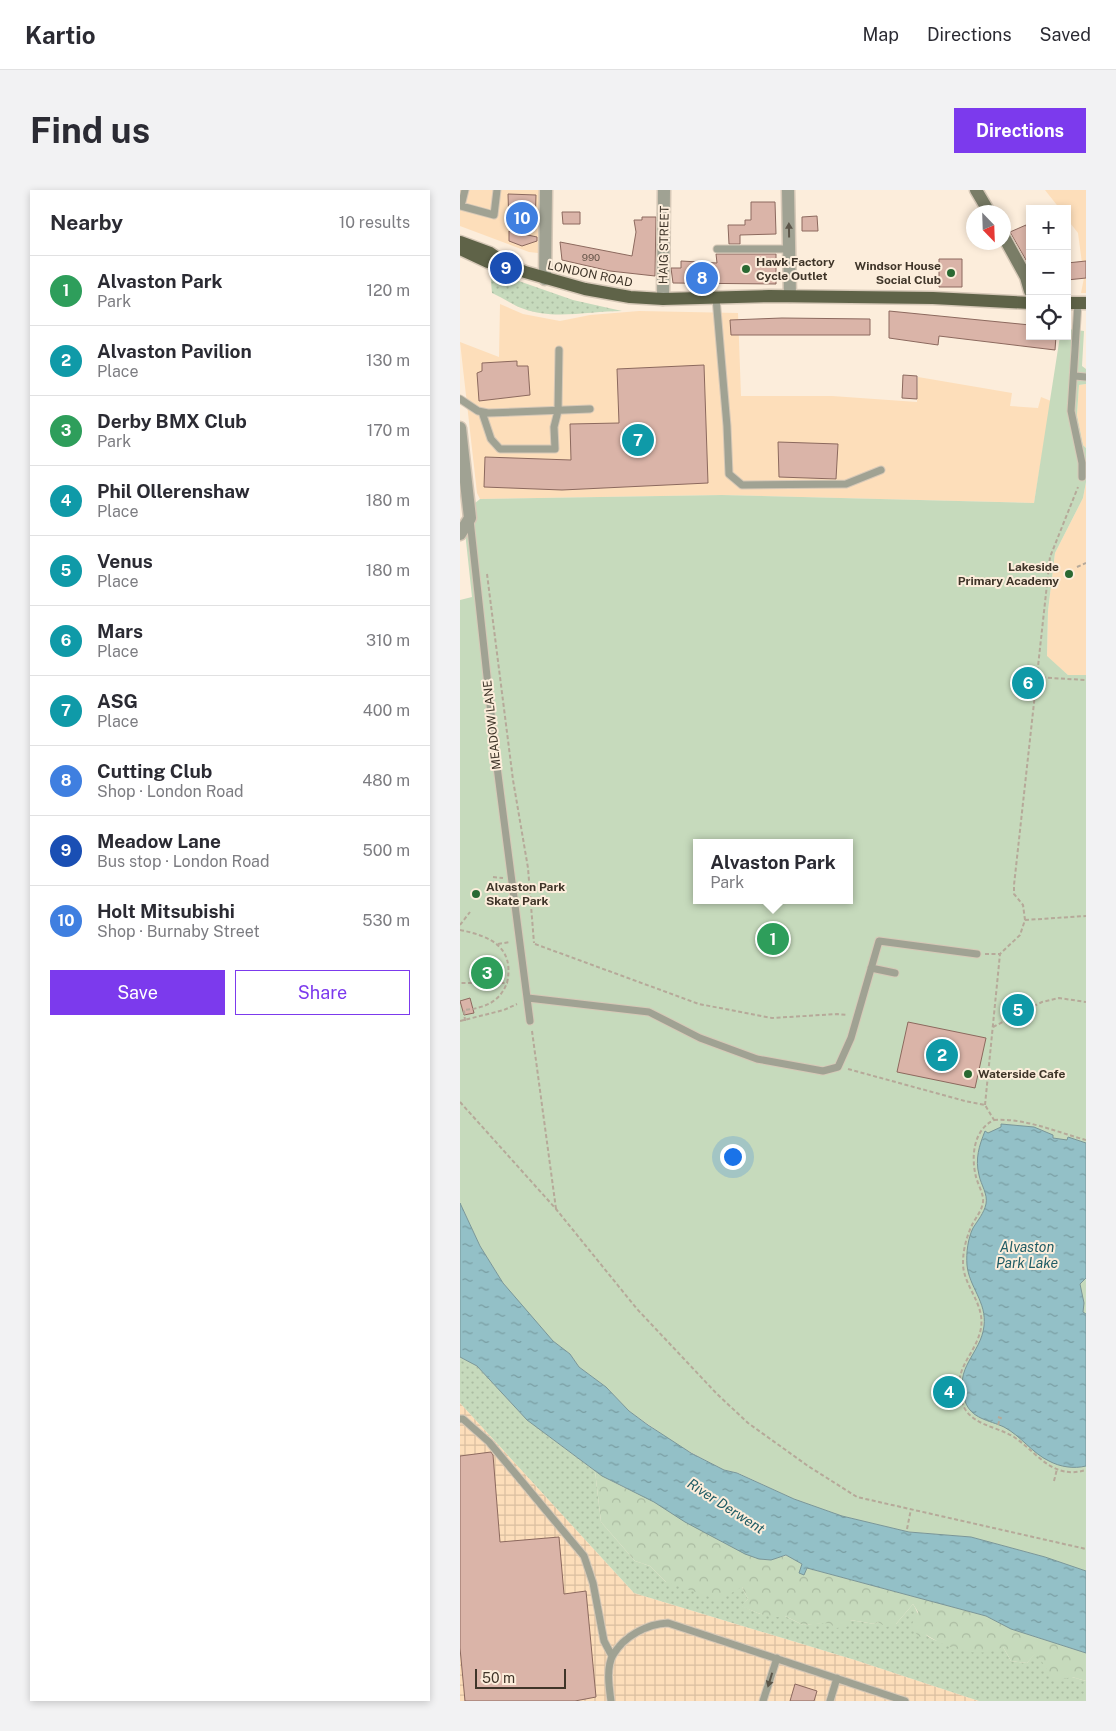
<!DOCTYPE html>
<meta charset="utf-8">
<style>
:root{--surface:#fff;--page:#f2f2f3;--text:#2b2b33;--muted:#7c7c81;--line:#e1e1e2;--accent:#7c3aed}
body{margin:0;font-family:"Public Sans",sans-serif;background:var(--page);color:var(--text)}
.controls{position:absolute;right:15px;top:15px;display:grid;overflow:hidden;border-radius:0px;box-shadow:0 2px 8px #0003}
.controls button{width:45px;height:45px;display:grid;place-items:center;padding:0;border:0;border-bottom:1px solid var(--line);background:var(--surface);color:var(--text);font:25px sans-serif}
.compass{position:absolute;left:506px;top:15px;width:45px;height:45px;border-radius:50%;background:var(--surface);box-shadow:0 2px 8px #0003;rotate:157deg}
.scale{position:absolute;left:15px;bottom:12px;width:91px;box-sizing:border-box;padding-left:5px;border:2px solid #3f3529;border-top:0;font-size:14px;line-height:18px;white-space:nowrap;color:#3f3529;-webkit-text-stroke:4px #fceddb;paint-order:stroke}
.you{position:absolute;left:272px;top:966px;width:18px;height:18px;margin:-12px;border:4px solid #fff;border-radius:50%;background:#1a73e8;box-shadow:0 0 0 8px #1a73e833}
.badge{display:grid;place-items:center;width:32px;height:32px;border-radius:50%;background:var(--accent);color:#fff;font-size:16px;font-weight:700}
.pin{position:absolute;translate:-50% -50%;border:2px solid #fff;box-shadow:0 1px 5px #0006}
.popup{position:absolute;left:233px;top:649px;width:160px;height:65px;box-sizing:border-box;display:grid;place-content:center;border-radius:0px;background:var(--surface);filter:drop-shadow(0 1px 4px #0005);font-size:16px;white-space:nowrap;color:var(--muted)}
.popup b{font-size:19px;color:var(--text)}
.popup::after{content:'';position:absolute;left:50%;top:100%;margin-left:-10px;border:10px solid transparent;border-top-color:var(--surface)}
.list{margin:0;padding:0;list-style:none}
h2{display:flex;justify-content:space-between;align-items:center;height:65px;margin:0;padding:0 20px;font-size:21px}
h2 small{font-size:16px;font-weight:400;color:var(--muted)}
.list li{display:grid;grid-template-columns:32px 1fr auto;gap:15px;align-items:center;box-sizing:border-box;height:70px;padding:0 20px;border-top:1px solid var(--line)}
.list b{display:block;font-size:19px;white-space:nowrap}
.list p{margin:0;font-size:16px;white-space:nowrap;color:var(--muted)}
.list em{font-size:16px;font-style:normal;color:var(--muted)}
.actions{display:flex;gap:10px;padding:15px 20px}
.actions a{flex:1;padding:11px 0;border:1px solid var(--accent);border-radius:0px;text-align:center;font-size:18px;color:var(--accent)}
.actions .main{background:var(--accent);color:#fff}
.icon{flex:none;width:28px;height:28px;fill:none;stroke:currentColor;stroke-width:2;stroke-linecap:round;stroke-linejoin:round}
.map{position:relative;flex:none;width:626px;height:1511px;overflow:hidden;border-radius:0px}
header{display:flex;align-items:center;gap:30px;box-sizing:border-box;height:70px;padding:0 25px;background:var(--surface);border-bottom:1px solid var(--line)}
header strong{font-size:24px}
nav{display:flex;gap:28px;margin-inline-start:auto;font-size:18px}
.intro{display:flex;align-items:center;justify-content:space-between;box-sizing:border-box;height:120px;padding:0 30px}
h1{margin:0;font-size:35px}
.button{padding:12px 22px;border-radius:0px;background:var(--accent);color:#fff;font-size:18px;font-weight:700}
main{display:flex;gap:30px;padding:0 30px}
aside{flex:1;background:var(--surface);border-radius:0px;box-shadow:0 2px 8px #0003}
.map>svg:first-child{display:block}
.built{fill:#fddeba}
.industrial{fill:url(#industrial-grid)}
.grass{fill:url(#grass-dots)}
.forest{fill:url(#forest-crowns)}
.park{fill:#c6dabc;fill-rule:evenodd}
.water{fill:url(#water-ripples);stroke:#7a9698}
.building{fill:#dab4a8;stroke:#8c695e}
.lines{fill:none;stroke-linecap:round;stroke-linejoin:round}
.lane-casing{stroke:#d6c8b7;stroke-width:9}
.street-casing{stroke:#d6c8b7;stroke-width:15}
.secondary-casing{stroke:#d6c8b7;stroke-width:15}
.primary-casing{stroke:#d6c8b7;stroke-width:15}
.path{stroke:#b6a999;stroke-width:2;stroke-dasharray:4 2.5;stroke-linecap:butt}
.lane{stroke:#a0a293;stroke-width:7}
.street{stroke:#a0a293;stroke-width:12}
.secondary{stroke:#7a7d67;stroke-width:12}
.primary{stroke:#5f6348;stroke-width:12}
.oneway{fill:#5c5649}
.poi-dot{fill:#2a6932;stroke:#fceddb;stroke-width:2}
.labels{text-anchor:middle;stroke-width:4;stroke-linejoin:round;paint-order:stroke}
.number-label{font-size:10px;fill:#665549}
.street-label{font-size:12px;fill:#3f3529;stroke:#fceddb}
.poi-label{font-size:12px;font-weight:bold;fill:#3f3529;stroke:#fceddb;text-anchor:start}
.water-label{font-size:14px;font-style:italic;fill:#205c65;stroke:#fceddb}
</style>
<header>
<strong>Kartio</strong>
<nav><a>Map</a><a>Directions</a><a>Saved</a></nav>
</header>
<div class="intro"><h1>Find us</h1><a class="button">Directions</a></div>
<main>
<aside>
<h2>Nearby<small>10 results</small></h2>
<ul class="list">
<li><span class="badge" style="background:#2e9e5b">1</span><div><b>Alvaston Park</b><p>Park</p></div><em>120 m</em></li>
<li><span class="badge" style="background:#0f9aa8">2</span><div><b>Alvaston Pavilion</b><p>Place</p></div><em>130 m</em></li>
<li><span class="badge" style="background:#2e9e5b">3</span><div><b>Derby BMX Club</b><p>Park</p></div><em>170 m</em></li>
<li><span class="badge" style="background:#0f9aa8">4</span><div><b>Phil Ollerenshaw</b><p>Place</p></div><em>180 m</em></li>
<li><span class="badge" style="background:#0f9aa8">5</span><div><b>Venus</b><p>Place</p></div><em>180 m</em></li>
<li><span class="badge" style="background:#0f9aa8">6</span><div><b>Mars</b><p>Place</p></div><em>310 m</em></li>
<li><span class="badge" style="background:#0f9aa8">7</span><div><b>ASG</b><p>Place</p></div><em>400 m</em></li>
<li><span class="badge" style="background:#3f7fe0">8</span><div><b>Cutting Club</b><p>Shop · London Road</p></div><em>480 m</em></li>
<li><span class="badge" style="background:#1a4fb4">9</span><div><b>Meadow Lane</b><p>Bus stop · London Road</p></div><em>500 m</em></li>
<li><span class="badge" style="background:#3f7fe0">10</span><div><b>Holt Mitsubishi</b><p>Shop · Burnaby Street</p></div><em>530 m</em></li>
</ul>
<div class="actions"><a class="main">Save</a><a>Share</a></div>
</aside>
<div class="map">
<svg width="626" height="1511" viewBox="0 0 626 1511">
<defs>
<pattern id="industrial-grid" width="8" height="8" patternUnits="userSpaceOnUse" patternTransform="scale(1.25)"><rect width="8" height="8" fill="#fddeba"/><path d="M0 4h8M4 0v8" fill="none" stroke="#dabfa0"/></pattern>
<pattern id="grass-dots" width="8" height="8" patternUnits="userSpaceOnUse" patternTransform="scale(1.25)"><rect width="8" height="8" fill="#c6dabc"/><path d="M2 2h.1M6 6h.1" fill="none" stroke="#abbca2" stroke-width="1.8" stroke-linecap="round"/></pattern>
<pattern id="forest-crowns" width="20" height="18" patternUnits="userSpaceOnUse" patternTransform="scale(1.25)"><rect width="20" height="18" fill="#c6dabc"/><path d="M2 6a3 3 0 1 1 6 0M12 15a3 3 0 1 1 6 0" fill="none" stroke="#abbca2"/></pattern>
<pattern id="water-ripples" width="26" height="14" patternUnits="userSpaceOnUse" patternTransform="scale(1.25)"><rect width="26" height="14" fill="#93c0c7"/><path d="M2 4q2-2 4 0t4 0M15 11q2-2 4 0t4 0" fill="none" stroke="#799da2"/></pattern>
</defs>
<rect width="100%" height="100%" fill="#fceddb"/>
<path class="built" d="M0 0H80L81 56 78 63 69 62 0 36Z
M585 0H626V103H621L624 88 618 43 607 29V19H600Z
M40 114 63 124 100 131 130 125 179 121 278 123 281 206H372L457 212 458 187 552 203 550 216 578 218 581 207 591 211 574 313 262 305 20 309 17 303 0 152 39 167Z
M626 194V258L623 255 617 225 619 195Z
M626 292V485H608L587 467 588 421 595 363 623 308Z"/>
<path class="industrial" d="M0 1213 174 1403 395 1470 519 1511H0Z"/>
<path class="grass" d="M30 81 113 110 162 121C131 121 93 130 64 119 53 115 43 108 32 103Z
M0 1167 17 1176 67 1230 135 1281 141 1332 175 1371 190 1376 206 1392 282 1397 288 1409 282 1416 300 1424 325 1426 343 1435 390 1430 415 1434 418 1432 436 1434 453 1414C459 1423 460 1433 465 1443 472 1457 527 1456 543 1457L551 1471 567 1473 576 1462 612 1487 626 1491V1511H519L395 1470 174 1403 0 1213Z"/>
<path class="forest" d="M135 1281C153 1294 174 1301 193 1311 228 1331 258 1353 297 1368 314 1375 326 1356 342 1374L340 1383 344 1384 347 1378 526 1426 551 1439 626 1463V1491L612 1487 595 1491 576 1463 567 1473 551 1471 543 1457C520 1470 485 1458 465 1444L460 1447 450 1438 458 1422 453 1414 436 1434 426 1437 418 1432 415 1434 390 1430 387 1437 376 1438 369 1433 343 1435 325 1426C311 1430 295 1422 281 1416L288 1409 282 1397 259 1410 206 1392 190 1376 175 1371 141 1332Z"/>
<path class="park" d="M607 139 624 141 622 176 626 179V194L619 195 617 225 623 255 626 258V292L623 308 595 363 588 421 587 466 608 485H626V1381L585 1367 511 1347 449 1342 382 1326 334 1309 278 1283 264 1280 219 1256 169 1221 146 1197 119 1177 110 1164 93 1151 78 1136 43 1093 20 1056 0 1013V410L12 407 3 323 20 309 262 305 574 313 600 146H607ZM237 653H389V710H237Z"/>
<path class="water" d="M541 934 574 937 593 945V948L607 950 608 947 626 953V1088L620 1094 624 1113 623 1122 626 1124V1276C614 1279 600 1277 589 1271 572 1263 561 1246 544 1237 529 1230 511 1229 505 1211 493 1177 521 1164 524 1136 527 1112 509 1097 507 1075 506 1063 508 1048 513 1038 518 1030 524 1023 526 1014 528 1004 521 995 519 985 515 969 519 956 525 941L528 943 541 937Z
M0 1013 20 1056 43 1093 93 1151 110 1164 119 1177 146 1197 169 1221 188 1235 231 1263 264 1280 277 1283 334 1309 382 1326 449 1342 511 1347 585 1367 626 1381V1463L551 1439 526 1426 347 1378 344 1385 339 1383 342 1374 326 1365 311 1370 299 1369 285 1364 225 1332 194 1312 142 1286 67 1230 17 1176 0 1167Z"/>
<path class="building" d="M48 4 76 5 75 35H49Z
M291 12H315L316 44 280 45V54H269L268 35H285V30H291Z
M102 22H120V34H103Z
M357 26 358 41H342V27Z
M182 27H196L195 86 150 81 102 70 100 52 172 66 176 42 174 30H182Z
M566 35 570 54V77L550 42Z
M49 41 77 47V51L62 56 49 51Z
M256 64H316V94L213 93 211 78H221V71L257 73Z
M479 69H502V97H479Z
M626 71V88L607 90V73Z
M429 121 570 135V146H596L595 160 479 146 478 155 429 148Z
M322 128 410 129V145H271L270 130Z
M57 171V176H68L70 205 19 211 17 183 22 181V173Z
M244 175 248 293 102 300 24 297 25 267 111 270 110 234 159 233 157 179Z
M443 185 457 186V209L442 208Z
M318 252 378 254 376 289 319 287Z
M10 808 14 823 4 825 0 811Z
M448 832 526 848 515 898 437 882Z
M31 1262 33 1265 40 1352 99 1347 104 1404 126 1401 136 1507 115 1511H5L0 1458V1266Z
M335 1494 357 1501 354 1511H330Z"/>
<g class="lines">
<defs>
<path id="lane" d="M5 0 1 16 34 25 37 0
M257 59H329
M256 108 267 236 269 284 282 295 386 294 421 280
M618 113 611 221 622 273V287
M615 186 626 187
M0 209 18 221 28 223 130 219
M22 222 31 249 40 259H95L94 237 98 221 99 160
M10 330 36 569 70 831
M411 778 435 783
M68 808 189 822 240 848 297 869 363 881 378 877 391 848 419 751 517 764
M0 1229H3L29 1252 124 1366 133 1393 144 1451 152 1466
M151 1511C149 1497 146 1477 153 1465 164 1446 187 1434 208 1433L445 1511
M303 1511 317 1468
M370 1511 377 1488"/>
<path id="street" d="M328 0 330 106
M85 89 86 0
M203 109 204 0
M0 238 10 328 0 344"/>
<path id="secondary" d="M516 0 529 22
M544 47 566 87 570 101"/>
<path id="primary" d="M0 52 30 63 46 74 65 82 125 99 170 107 203 109 309 106 473 108 570 113
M0 59 28 72 43 74
M607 113H626"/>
</defs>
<use href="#lane" class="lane-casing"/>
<use href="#street" class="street-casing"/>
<use href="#secondary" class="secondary-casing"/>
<use href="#primary" class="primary-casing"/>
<path class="path" d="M617 377 626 373
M27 384 53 590 68 678 74 753
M575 487 626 490
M33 687 43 688
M565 730 626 726
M0 735 10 722
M0 740C30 746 55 757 47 793H0
M38 754 50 752
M75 754 239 814 312 828 377 824 387 825
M525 764H540
M0 831 44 820 57 814
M5 831 4 820C24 818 39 813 47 793
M533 837 582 812 599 808 626 812
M72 841 96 1019
M388 879 505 911 525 915 534 930C513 940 511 967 516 987 518 995 524 1004 523 1012 522 1020 517 1026 513 1033 507 1045 503 1059 503 1073 503 1096 525 1113 521 1138 516 1165 492 1178 501 1209 507 1235 534 1235 554 1247 578 1263 592 1290 626 1280
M0 912 96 1019 177 1119 257 1204 288 1233 348 1276 397 1307 626 1359
M525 915 540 764 560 745 565 730 563 715 554 704V695L590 367 618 297
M534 930C566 928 596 942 626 950
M538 1227 543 1229
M538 1235 540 1228
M594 1291 597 1279
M447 1339 451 1319"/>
<use href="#lane" class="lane"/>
<use href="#street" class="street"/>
<use href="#secondary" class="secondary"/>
<use href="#primary" class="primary"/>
</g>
<defs><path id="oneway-solid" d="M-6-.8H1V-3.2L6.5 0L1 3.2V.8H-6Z" transform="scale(1.25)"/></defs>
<g class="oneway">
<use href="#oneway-solid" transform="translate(329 40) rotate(-91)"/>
<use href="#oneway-solid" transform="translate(310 1490) rotate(107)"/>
</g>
<g class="poi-dot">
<circle cx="286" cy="79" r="5"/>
<circle cx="491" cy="83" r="5"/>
<circle cx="609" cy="384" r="5"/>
<circle cx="16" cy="704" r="5"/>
<circle cx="508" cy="884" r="5"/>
</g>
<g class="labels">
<g class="number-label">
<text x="131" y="71">990</text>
</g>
<g class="street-label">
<text transform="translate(204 55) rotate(-89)" y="4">HAIG STREET</text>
<text transform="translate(130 84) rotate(12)" y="4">LONDON ROAD</text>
<text transform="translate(32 535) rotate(-96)" y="4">MEADOW LANE</text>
</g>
<g class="poi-label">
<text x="296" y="76">Hawk Factory<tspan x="296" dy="14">Cycle Outlet</tspan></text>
<text x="481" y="80" text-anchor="end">Windsor House<tspan x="481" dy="14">Social Club</tspan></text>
<text x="599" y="381" text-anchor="end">Lakeside<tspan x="599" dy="14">Primary Academy</tspan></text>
<text x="26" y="701">Alvaston Park<tspan x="26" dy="14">Skate Park</tspan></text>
<text x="518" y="888">Waterside Cafe</text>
</g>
<g class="water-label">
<text x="567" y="1062">Alvaston<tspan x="567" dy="16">Park Lake</tspan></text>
<text transform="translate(266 1316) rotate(33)" y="5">River Derwent</text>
</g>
</g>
</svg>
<div class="controls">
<button>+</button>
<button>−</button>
<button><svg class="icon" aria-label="locate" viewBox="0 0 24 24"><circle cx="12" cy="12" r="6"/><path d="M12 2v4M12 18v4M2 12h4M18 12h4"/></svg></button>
</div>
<svg class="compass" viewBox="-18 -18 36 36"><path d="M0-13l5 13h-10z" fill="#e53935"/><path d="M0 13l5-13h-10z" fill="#7c7c81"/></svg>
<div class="scale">50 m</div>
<div class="you"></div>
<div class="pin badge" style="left:313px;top:749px;background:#2e9e5b">1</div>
<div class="popup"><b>Alvaston Park</b>Park</div>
<div class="pin badge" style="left:482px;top:865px;background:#0f9aa8">2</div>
<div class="pin badge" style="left:27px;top:783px;background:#2e9e5b">3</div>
<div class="pin badge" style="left:489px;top:1202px;background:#0f9aa8">4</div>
<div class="pin badge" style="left:558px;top:820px;background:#0f9aa8">5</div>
<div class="pin badge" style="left:568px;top:493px;background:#0f9aa8">6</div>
<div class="pin badge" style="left:178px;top:250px;background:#0f9aa8">7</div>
<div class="pin badge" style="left:242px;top:88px;background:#3f7fe0">8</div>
<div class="pin badge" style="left:46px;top:78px;background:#1a4fb4">9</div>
<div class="pin badge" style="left:62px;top:28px;background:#3f7fe0">10</div>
</div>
</main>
